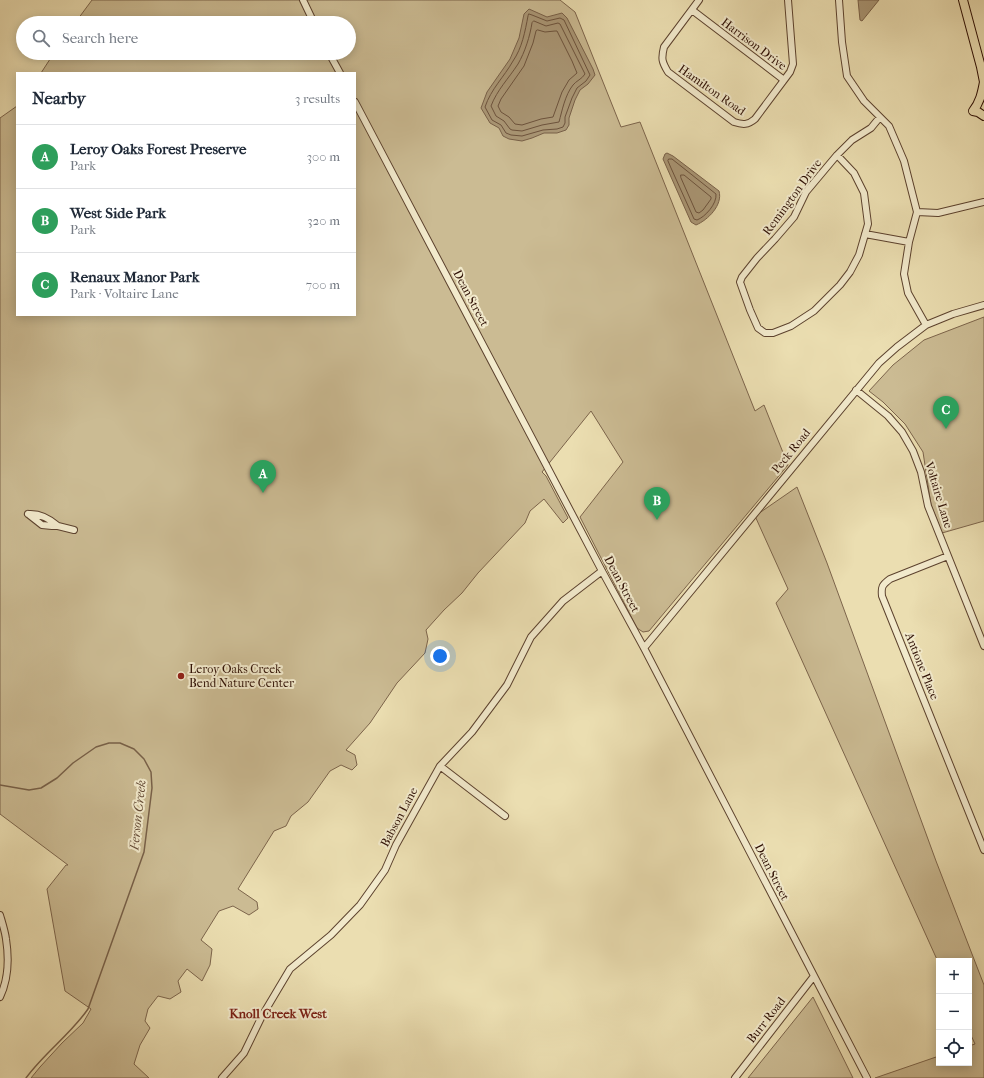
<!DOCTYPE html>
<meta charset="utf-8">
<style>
:root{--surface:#fff;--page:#f6f6f7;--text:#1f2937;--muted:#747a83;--line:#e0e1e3;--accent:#b45309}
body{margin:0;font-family:"IM FELL French Canon",serif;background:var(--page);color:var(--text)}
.controls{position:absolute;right:12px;bottom:12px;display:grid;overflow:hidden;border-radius:0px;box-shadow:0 2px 10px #0003}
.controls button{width:36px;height:36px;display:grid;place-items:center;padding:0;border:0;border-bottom:1px solid var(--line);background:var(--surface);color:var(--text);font:20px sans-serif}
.you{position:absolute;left:440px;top:656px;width:14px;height:14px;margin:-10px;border:3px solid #fff;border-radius:50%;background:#1a73e8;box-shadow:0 0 0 6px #1a73e833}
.badge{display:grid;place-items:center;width:26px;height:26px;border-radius:50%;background:var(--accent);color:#fff;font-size:13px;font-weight:700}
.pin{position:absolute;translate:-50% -33px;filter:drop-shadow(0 1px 2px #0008)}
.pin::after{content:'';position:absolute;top:21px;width:14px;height:12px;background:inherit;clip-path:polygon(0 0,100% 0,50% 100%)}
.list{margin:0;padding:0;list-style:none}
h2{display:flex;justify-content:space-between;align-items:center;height:52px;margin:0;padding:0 16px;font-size:17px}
h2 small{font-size:13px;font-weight:400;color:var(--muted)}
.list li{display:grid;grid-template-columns:26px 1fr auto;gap:12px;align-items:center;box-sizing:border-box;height:64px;padding:0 16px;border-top:1px solid var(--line)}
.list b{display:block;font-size:15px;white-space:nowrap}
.list p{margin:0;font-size:13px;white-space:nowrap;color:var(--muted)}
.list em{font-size:13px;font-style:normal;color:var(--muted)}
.icon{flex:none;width:22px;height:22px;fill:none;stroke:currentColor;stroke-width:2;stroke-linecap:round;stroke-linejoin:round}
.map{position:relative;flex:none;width:984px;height:1078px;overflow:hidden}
.search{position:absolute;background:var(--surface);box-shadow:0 2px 10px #0003;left:16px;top:16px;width:340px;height:44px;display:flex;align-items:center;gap:10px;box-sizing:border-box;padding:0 14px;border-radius:22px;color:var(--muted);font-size:15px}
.panel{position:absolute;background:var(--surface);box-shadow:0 2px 10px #0003;left:16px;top:72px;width:340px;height:244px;border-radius:0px}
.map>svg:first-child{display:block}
.green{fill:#cbbb93;stroke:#7c644b}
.water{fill:#aa9776;stroke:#786048}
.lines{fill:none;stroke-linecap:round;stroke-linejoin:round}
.shore{stroke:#6c523c;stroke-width:1}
.stream{stroke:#786048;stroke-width:1.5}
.minor-casing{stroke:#5c422e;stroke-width:8}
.major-casing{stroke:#2d0e03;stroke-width:10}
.minor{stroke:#f2eacc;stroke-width:6}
.major{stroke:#ebdeb1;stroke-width:8}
.poi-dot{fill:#8f2418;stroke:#f2eacc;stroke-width:1.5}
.labels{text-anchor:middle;stroke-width:4;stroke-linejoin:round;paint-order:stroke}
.street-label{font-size:12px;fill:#2d0e03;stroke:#f2eacc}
.poi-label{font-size:12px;fill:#2d0e03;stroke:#f2eacc;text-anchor:start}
.water-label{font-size:13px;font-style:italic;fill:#654c37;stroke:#f2eacc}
.neighbourhood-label{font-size:13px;font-weight:bold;fill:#7a1f14;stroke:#f2eacc}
</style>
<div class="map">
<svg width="984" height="1078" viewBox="0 0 984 1078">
<rect width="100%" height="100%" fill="#ebdeb1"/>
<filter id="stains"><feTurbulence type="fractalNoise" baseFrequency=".005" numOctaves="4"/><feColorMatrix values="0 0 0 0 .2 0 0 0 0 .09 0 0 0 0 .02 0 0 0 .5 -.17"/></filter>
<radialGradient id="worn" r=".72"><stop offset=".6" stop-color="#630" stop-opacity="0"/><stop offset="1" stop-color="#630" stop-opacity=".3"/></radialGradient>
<path class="green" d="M92 0H560L575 12 621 127 640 122 755 411 764 405 788 465 649 631 643 632 637 628 580 517 623 462 591 411 542 472 546 476 568 518 563 523 544 499 530 511 525 523 478 573 462 593 444 610 426 630 428 639 425 653 397 683 370 723 346 750 355 755 357 765 352 770 341 765 330 771 308 802 291 816 286 826 274 831 238 889 257 902 258 909 249 915 233 906 219 911 201 940 212 949 210 965 202 981 187 969 178 981 181 992 170 999 158 996 148 1009 145 1021 150 1028 140 1045 134 1064 149 1078H31L40 1067 62 1043 83 1023 91 1009 65 991 47 889 66 865H68L0 814V118L17 106V315H355V73H41L54 53H349V23H75Z
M984 317V521L942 533 931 505 923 452 905 424 883 402 869 391 893 365 924 340Z
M797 487 827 563 936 861 984 985V1078H875L939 1056V1063H969V1046L975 1044 969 1031V961H939V964L776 603 788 589 755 516Z
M813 997 853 1078H748Z"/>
<path class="water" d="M858 0H879L862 21 860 20Z
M529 9 547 17 562 13 567 18 593 69 595 75 588 84 580 90 575 100 569 118V125L566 130 557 133H544L532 138 522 141 509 139 503 136 499 128 490 123 481 108 487 92 510 59 519 38 524 14Z
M667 153 673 156 719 191C723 205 708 220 696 225L691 222 663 159 665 154Z"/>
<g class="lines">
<path class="shore" d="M529 14 532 15 547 21 560 18 564 20 590 75 586 81 577 88 572 98 565 117V123L563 127 557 129 543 130 522 136 511 135 506 133 501 125 492 120 485 107C491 89 504 77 513 61 522 48 525 32 528 16Z
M534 21 546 26 558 23 560 24 585 74C582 79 576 81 573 85 565 95 562 111 559 122L542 125 522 131 512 130 510 129 504 121 496 116 491 106C497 90 509 78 518 64 525 52 530 36 532 23Z
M538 30 545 32 555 31H557L572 61 577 73 569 80 562 92 553 117 541 119 522 125 515 124 509 117 501 112 498 106 501 99 524 66 533 43 536 31Z
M669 159H672L716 194C717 204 705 217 697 220L694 219 671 168 668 161Z
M681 175H684L711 197V199L703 210 699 213 696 212 681 178Z"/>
<path class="stream" d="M0 785 29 790 41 788 57 778 73 763 96 747 109 743H120L134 749 144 759 151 772 152 788 144 852 88 1009C70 1035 44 1053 26 1078"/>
<defs>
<path id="minor" d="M303 0 314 23
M699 0 664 47C661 59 662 62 668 72L734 122C743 125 748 125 755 119L790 72 793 64 788 0
M839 0 842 42 847 76 864 101 889 126 904 161 917 212 909 242 904 274 908 293 926 325
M692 10 784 80
M329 53 340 73
M355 102 602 571 644 648 867 1078
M837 155 854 173 864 193 868 224 859 255 850 272 840 285 814 311 791 326 773 333H765L758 328 750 310 740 282 742 277 757 258 775 239 794 217 806 192 837 155 852 140 871 128 880 117
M917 212 938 213 984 202
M865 234 909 242
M856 390 888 416 902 432 913 451 921 472 928 506 984 646
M28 514 42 525 52 526H58L74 530
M28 514C40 513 49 518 58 526
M948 556 890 579C882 585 881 587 882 596L984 850
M644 648 879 363 897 347 926 325 953 314 984 305
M440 766 505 816
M0 915C2 922 5 931 6 939 9 958 8 980 0 997
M222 1078 244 1053 262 1016 290 969 331 935 360 905 385 870 396 845 440 766 472 732 507 685 531 637 563 601 602 571
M735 1078 814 976"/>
<path id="major" d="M963 0 981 67 984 82
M984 82C982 93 980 102 973 111L978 112 984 116"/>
</defs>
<use href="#minor" class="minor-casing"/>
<use href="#major" class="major-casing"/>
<use href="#minor" class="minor"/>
<use href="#major" class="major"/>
</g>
<circle class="poi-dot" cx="181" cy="676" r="4"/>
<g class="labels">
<g class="street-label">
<text transform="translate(754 44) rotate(37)" y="4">Harrison Drive</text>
<text transform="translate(712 90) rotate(35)" y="4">Hamilton Road</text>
<text transform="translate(792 197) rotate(-54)" y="4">Remington Drive</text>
<text transform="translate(471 298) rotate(62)" y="4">Dean Street</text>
<text transform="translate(791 451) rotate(-51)" y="4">Peck Road</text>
<text transform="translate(939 495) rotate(73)" y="4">Voltaire Lane</text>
<text transform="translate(622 584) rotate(62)" y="4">Dean Street</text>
<text transform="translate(922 666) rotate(68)" y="4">Antione Place</text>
<text transform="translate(399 817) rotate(-62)" y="4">Babson Lane</text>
<text transform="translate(772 872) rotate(63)" y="4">Dean Street</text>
<text transform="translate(766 1020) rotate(-52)" y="4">Burr Road</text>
</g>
<g class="poi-label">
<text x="189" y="673">Leroy Oaks Creek<tspan x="189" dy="14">Bend Nature Center</tspan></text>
</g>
<g class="water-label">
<text transform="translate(137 815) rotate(-84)" y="5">Ferson Creek</text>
</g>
<g class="neighbourhood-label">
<text x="278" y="1018">Knoll Creek West</text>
</g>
</g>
<rect width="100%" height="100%" filter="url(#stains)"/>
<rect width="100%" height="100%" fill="url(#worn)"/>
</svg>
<div class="controls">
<button>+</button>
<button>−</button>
<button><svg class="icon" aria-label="locate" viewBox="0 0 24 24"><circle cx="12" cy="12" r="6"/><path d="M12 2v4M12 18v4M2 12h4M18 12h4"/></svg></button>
</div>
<div class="you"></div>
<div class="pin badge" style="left:263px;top:493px;background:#2e9e5b">A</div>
<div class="pin badge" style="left:657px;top:520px;background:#2e9e5b">B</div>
<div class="pin badge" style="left:946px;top:429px;background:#2e9e5b">C</div>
<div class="search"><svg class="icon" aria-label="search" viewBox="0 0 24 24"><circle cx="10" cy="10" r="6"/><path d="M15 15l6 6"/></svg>Search here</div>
<section class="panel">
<h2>Nearby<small>3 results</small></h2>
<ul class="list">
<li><span class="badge" style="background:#2e9e5b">A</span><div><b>Leroy Oaks Forest Preserve</b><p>Park</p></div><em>300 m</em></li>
<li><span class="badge" style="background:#2e9e5b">B</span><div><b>West Side Park</b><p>Park</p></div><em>320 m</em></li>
<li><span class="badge" style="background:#2e9e5b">C</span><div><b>Renaux Manor Park</b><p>Park · Voltaire Lane</p></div><em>700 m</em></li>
</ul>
</section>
</div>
